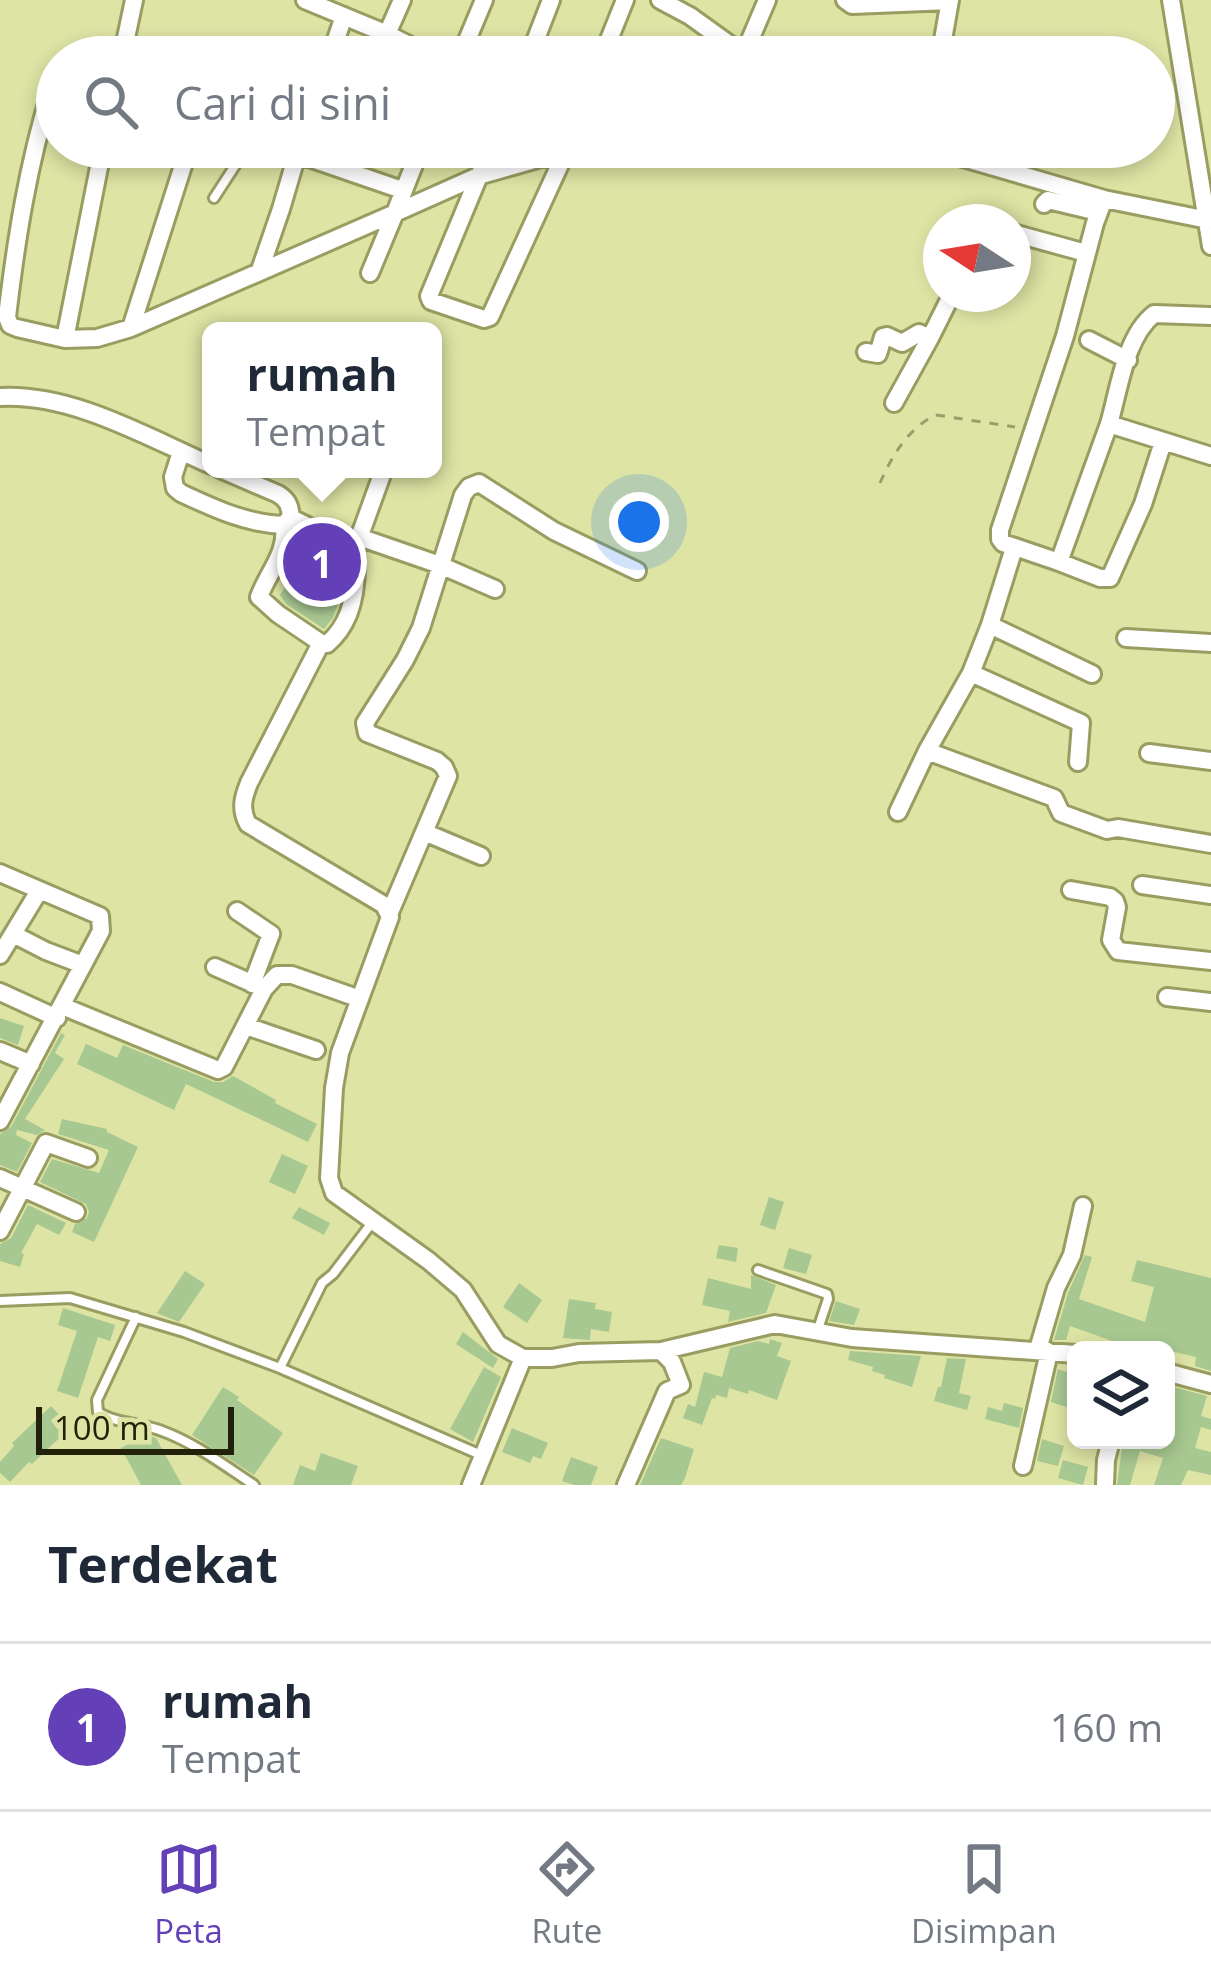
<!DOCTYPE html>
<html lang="id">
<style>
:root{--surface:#fff;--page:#f2f2f3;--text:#1f2937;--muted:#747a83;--line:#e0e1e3;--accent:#6440b8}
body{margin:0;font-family:"Open Sans",sans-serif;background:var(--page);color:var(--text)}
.controls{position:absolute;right:36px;bottom:36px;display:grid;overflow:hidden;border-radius:18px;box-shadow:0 6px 18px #0003}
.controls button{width:108px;height:108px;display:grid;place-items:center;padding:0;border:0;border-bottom:3px solid var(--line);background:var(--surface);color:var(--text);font:60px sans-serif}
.compass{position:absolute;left:923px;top:204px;width:108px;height:108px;border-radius:50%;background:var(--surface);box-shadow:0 6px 18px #0003;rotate:282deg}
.scale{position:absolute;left:36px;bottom:30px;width:198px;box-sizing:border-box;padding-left:12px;border:6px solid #212209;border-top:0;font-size:33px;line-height:42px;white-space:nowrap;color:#212209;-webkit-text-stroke:9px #dee4a4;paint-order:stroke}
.you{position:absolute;left:639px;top:522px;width:42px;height:42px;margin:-30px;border:9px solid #fff;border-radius:50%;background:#1a73e8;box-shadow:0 0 0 18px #1a73e833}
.badge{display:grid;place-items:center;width:78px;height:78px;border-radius:50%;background:var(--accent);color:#fff;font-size:39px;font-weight:700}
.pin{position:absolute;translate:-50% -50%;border:6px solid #fff;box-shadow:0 3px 12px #0006}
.popup{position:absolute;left:202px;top:322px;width:240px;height:156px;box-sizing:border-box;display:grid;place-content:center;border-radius:18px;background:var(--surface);filter:drop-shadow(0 3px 9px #0005);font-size:39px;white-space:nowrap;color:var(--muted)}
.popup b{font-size:45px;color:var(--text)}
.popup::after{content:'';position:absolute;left:50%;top:100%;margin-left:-24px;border:24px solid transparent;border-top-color:var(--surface)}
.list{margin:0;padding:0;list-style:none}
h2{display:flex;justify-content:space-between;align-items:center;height:156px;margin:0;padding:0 48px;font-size:51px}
h2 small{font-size:39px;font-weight:400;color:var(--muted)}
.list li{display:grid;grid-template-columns:78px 1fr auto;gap:36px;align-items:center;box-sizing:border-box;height:168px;padding:0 48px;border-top:3px solid var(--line)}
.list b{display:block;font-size:45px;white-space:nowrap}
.list p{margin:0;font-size:39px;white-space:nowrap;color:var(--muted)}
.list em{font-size:39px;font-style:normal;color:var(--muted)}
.icon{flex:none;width:66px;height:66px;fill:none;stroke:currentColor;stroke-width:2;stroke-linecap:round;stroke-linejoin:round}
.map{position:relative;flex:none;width:1211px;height:1485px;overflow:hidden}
.search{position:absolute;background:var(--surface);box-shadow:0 6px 18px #0003;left:36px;right:36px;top:36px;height:132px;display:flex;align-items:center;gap:30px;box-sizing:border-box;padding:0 42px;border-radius:66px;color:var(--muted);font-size:45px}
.sheet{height:324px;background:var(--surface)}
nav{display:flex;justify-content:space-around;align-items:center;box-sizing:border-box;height:168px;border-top:3px solid var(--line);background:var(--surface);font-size:33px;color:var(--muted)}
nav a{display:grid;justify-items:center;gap:6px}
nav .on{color:var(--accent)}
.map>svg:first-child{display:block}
.building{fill:#a8c891}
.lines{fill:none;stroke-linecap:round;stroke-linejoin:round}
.service-casing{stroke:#999d61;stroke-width:14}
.minor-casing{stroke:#999d61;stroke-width:22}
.path{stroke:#9a9e6c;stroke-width:3;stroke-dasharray:9 9;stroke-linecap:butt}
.service{stroke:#fff;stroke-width:8}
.minor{stroke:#fff;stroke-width:16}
</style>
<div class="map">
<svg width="1211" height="1485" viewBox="0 0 1211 1485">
<rect width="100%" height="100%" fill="#dee4a4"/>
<path class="building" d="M324 548 343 560 333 591 340 598 333 618 324 629 286 604 280 595 289 580 294 583 305 553Z
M0 1018 24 1026 18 1045 0 1038Z
M61 1033 65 1035 55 1053 64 1059 25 1119 45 1130 37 1135 17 1130 16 1135 32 1143 17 1172 0 1165V1134L11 1127Z
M86 1044 117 1058 123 1045 214 1082H223L233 1076 276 1100 275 1103 317 1124 308 1142 186 1084 174 1110 77 1064Z
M62 1119 107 1129V1132L138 1147 94 1242 72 1232 75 1224 87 1218 89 1212 86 1204 40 1182 52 1159 99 1173 109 1150 58 1134Z
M282 1154 308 1166 295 1194 269 1182Z
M769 1197 784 1202 775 1230 760 1225Z
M28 1205 66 1223 59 1235 37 1224 21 1253 24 1254 20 1267 0 1261V1244L11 1238Z
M299 1207 330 1223 324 1235 292 1218Z
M719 1245 738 1248 736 1262 716 1258Z
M789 1248 812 1255 806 1274 783 1268Z
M1085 1255 1092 1257 1079 1299 1145 1322 1154 1287 1131 1281 1137 1260 1211 1278V1371L1195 1366 1196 1357 1166 1350H1131L1132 1348 1070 1326 1066 1340H1054L1068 1293Z
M185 1271 205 1284 179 1322 157 1313Z
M751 1275 776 1285 766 1313 728 1322 730 1311 702 1305 708 1278 751 1289Z
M519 1283 542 1300 527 1323 503 1307Z
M569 1299 596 1303 595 1309 612 1312 609 1332 591 1329 590 1340 563 1338Z
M836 1301 860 1309 854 1325 829 1321Z
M63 1308 115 1325 110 1341 98 1337 78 1398 57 1391 77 1331 58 1325Z
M463 1332 498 1359 493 1368 456 1344Z
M770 1339 782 1343 777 1356 791 1361 777 1400 749 1390 748 1394 729 1388 727 1398 716 1395 715 1399 712 1398 702 1425 683 1418 688 1404 695 1407 704 1372 722 1377 730 1348 758 1341 769 1344Z
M850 1351 921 1356 912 1387 884 1378 885 1375 872 1371 873 1367 848 1360Z
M947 1358 966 1359 959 1393 971 1396 967 1410 934 1401 938 1387H941Z
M1068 1366 1076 1367V1410L1051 1402 1058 1369 1066 1372Z
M484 1367 501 1377 473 1442 450 1429Z
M1166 1385 1207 1396 1201 1416 1211 1419V1430L1201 1427 1195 1448 1211 1452V1475L1188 1470 1181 1485H1154L1163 1458 1140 1451 1130 1485H1117L1123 1440H1166Z
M223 1387 239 1397 237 1400 283 1433 254 1475 192 1435Z
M1004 1403 1023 1408 1019 1428 985 1419 988 1407 1002 1411Z
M51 1406 71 1427 32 1464 29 1462 10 1482 0 1473V1462L14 1446 12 1443Z
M512 1428 548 1443 541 1459 533 1456 530 1463 502 1452Z
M145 1435 156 1438 182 1485H141L121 1448Z
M661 1438 694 1449 685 1478 681 1485H640Z
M1042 1439 1064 1446 1058 1466 1037 1461Z
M321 1453 358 1466 351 1485H293L300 1465 315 1471Z
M571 1457 598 1467 591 1485H574L562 1481Z
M1063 1460 1088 1467 1083 1485 1058 1478Z"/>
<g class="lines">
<defs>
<path id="service" d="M214 198 238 161V147
M758 1270 827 1294 828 1299 817 1332
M0 1301 70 1298 184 1332 280 1368 481 1455
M136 1317 97 1400 98 1412C116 1424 142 1423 162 1431 195 1443 225 1466 254 1485
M280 1368 322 1283 333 1274 371 1224"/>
<path id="minor" d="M305 0 387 34 433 57
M660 0 690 16 747 57
M845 0 852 5 950 1
M1171 0 1211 246
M387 34 402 0
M744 54 767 0
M122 57 134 0
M330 57 344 16
M460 57 484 0
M529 57 551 0
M602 57 625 0
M940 57 950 0
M57 86 51 90C28 164 16 240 7 317L10 325 17 328 65 339
M103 147 65 339 97 338 131 328 395 213 421 147
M277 147 402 190
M491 147 429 296 431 301 484 319 490 317 568 147
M925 147 1104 199 1208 220
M1044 204 1048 200 1098 212
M1013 233 1086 253
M260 270 281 209 299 148
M370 273 395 213 478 176 566 151
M131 328 189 147
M1089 340 1128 360
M866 352 878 354 883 337 887 336 902 343 919 333 930 338 952 294
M0 397C72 393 147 437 211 465
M894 403 930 338
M1109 424C1119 390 1125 337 1154 314L1211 316
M1163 442 1143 504 1110 578H1100L1059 562 1109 424 1211 456
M181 452 173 477 175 488 181 493C213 508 247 524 284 525L288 520
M220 469 278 494C288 500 290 506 291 518L355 549 384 469
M284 525C288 553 268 572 259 597L278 614 321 643 249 783C243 798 240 809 248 824L384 905 390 917 340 1053 334 1088 329 1178 334 1193 429 1261 463 1290 498 1344 523 1358H552L579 1353 661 1351 775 1324 852 1338 1076 1354
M359 537 440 565 495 589
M1014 548 990 625 971 673 1081 723 1078 762
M1059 562 1003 543 1000 539V530L1065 336 1095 223 1104 199
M990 625 1092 674
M1126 638 1211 643
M321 643 327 644C355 621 358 583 355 549
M971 673 927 751 1054 798 1061 813 1107 830 1118 828 1211 844
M1149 753 1211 761
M898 812 927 751
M424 832 481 856
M0 873 100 916 101 931 0 1121
M1142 885 1211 895
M1071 890 1110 897 1115 901 1117 907 1111 940 1118 951 1211 961
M237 911 271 934 252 984
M390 912 448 776 444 767 437 761 367 733 365 723 405 660 421 628 463 495 469 487 479 483 554 531 637 571
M13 934 46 951 83 965
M0 955 39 891
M215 967 258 986
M0 992 57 1018
M1167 997 1211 1002
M62 1006 218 1070 224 1067 264 989 277 975H292L360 999
M246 1026 316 1050
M0 1051 31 1064
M0 1178 76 1212
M0 1231 46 1143 88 1158
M1166 1372 1211 1384
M1023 1466 1049 1352 1039 1346 1056 1288 1072 1255 1083 1206
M1105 1483 1106 1460 1111 1440
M471 1485 523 1358
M626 1485 667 1391 681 1385 672 1362 661 1351"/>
</defs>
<use href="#service" class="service-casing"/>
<use href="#minor" class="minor-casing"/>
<path class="path" d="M880 483C892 456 908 428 936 415L1015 427"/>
<use href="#service" class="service"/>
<use href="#minor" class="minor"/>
</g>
</svg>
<div class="controls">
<button><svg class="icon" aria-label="layers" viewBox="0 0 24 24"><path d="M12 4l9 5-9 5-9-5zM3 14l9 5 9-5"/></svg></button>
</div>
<svg class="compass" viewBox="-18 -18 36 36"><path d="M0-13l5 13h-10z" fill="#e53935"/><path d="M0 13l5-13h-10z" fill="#747a83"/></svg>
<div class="scale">100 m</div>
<div class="you"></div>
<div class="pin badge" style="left:322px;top:562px">1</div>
<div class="popup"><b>rumah</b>Tempat</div>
<div class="search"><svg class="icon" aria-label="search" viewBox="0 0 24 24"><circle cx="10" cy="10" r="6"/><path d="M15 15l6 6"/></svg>Cari di sini</div>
</div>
<section class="sheet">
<h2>Terdekat<small></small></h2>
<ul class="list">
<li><span class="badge">1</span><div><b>rumah</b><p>Tempat</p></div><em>160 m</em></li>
</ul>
</section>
<nav>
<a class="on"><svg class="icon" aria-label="map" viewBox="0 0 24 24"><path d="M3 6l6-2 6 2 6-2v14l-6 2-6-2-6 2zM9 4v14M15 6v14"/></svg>Peta</a>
<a><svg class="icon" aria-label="directions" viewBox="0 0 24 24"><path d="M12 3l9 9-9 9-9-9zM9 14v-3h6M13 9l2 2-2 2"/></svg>Rute</a>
<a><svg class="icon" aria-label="saved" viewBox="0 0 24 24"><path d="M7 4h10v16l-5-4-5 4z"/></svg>Disimpan</a>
</nav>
